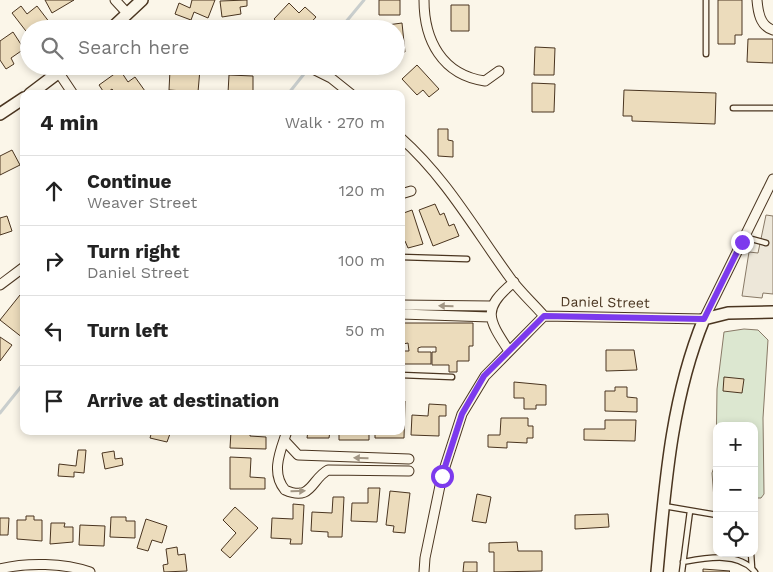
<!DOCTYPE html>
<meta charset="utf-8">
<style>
:root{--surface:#fff;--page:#f2f2f2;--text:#222;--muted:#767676;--line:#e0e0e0}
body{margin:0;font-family:"Work Sans",sans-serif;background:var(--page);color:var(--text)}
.controls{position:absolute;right:15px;bottom:15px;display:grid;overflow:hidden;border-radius:10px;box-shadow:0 2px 8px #0003}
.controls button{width:45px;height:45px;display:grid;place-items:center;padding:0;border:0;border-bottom:1px solid var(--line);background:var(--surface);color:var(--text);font:25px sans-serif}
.stop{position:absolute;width:15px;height:15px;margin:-11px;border:4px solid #7c3aed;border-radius:50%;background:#fff}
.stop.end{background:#7c3aed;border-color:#fff;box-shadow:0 1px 5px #0008}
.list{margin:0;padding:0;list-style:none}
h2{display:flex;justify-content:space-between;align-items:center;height:65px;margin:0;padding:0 20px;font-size:21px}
h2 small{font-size:16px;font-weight:400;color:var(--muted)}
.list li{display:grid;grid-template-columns:32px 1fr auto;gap:15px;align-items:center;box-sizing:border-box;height:70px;padding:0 20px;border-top:1px solid var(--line)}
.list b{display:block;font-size:19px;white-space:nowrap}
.list p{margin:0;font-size:16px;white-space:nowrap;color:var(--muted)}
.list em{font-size:16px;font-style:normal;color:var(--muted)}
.icon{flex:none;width:28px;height:28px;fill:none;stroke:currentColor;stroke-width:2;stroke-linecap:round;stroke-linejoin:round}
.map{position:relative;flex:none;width:773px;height:572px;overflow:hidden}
.search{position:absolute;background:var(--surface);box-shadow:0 2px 8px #0003;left:20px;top:20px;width:385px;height:55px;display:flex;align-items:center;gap:12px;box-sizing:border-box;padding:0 18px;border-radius:28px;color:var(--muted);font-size:19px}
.panel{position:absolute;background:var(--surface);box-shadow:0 2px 8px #0003;left:20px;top:90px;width:385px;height:345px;border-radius:10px}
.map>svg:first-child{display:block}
.green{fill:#dce7d0;stroke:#887966}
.parking{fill:#ede7d9;stroke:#887966}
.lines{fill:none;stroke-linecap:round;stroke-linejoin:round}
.stream{stroke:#c9cecd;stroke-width:3}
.building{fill:#ecdcbc;stroke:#4a3520}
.service-casing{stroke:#4a3520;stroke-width:7}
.minor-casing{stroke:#4a3520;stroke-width:11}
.tertiary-casing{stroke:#4a3520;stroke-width:14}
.service{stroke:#fbf6e9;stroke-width:4.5}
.minor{stroke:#fbf6e9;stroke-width:9}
.tertiary{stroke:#fbf6e9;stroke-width:11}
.oneway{fill:#a29684}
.route{stroke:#7c3aed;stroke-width:6}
.labels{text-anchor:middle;stroke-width:4;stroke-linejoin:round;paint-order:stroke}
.street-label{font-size:14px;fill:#4a3520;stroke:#fbf6e9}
</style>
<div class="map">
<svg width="773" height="572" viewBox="0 0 773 572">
<rect width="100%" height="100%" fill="#fbf6e9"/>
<path class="green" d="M744 329 758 330 768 340 763 418 764 494 761 498H754V426H717V499H714L712 473 716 461 717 389 724 332Z"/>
<path class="parking" d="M766 215 773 216V294L763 293 762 298 742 296 749 252 758 253Z"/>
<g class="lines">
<path class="stream" d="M340 29 364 0
M288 94 304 74
M0 413 24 383"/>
</g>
<path class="building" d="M45 0H74L52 13Z
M192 0H215L208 18 194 12 191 20 175 14 179 3 190 8Z
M247 0V6L240 7 241 14 222 17 220 1Z
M379 0H400V15H379Z
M718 0H742V35H735V44H718Z
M289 3 299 13 305 7 316 17 305 29H298L291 23 285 29 274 19Z
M451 5H469V31H451Z
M21 6 27 14 37 6 50 23 42 29H29V35L12 13Z
M402 23 405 52 396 53V29H381L380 26Z
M13 32 24 49 11 58 14 64 6 69 0 60V41Z
M748 39H773V63L747 62Z
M535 47 555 48 554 75H534Z
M417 65 439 89 429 97 423 90 417 95 402 79Z
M175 66H183V72L191 73V68L200 69 198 92 169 90 170 70 175 71Z
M120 70 128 82 135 77 145 91 141 94H116L112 89 105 94 99 85Z
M229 75 253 76V94L228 93Z
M532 83 555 84 554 112H532Z
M624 90 716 93 715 124 632 121V116H623Z
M438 129H448V140L453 141V157L438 156Z
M12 150 20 165 0 175V156Z
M435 204 440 215 444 213 449 226 454 224 459 236 433 246 419 210Z
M412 210 423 244 408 248 405 241 402 242 401 239V214Z
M7 216 12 231 0 235V218Z
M20 295 24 298 23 338 0 320Z
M402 323H473V346H469V361H457V372H449V365H432V352H436V347H421L418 348V352H431V364H404V351H409L408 343 403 344Z
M0 337 12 345 0 361Z
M606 350H634L637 370 606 371Z
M724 377 744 379 742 393 723 391Z
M514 382 546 385V405H536V409H524V398H514Z
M615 387H627V397L637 398V412L605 411V391H615Z
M401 401H405L404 438H375V431H401Z
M429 404 446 405V416H439V436L411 435 412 415 428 416Z
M501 418H528V426H533V438H527V443L507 442V448L488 447V435H500Z
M605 420H636L635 441 584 440V429H605Z
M152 431H171L167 442 150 438Z
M231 431H250V436L266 437V449L230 448Z
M308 431H330L329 438H307Z
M339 431H369V440H339Z
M78 450H86L84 473 74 472V477L58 476 59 464 76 466Z
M114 451 115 459 122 458 123 465 105 469 102 453Z
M230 457 251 458 250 477 265 478V489H230Z
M368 488H380L377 522 351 521 352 503H368Z
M390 491 410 493 405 533 393 532 394 526 386 525Z
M477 494 491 497 486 523 472 521Z
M333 497H344L342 537H328V532L311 531 312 512 332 513Z
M293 504 304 505 302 544H290L291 539 271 538 272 518 293 519Z
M235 507 258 528 230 558 221 550 236 533 223 520Z
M608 514 609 527 575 529V515Z
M26 516H34V520H42V541L17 539V520H26Z
M111 517H126V521H135V538L110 537Z
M0 518H9L8 535H0Z
M146 519 167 526 162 543 152 540 148 551 137 548Z
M51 523H65L64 527H73V542L50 544Z
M80 525 105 526 104 546 79 545Z
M517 542 518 551H542V571L494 572V552H489V543Z
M177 547 178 555 185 554 187 571 164 572 163 565 168 564 166 549Z
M464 562H477V572H463Z
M703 569 730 571 729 572H703Z"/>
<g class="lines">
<defs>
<path id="service" d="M706 54V0
M733 108H773
M744 237 766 243
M401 257 467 259
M401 375 452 377
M664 506 717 515
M751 553 752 568
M683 562C705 558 739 551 755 572
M682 572 690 511"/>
<path id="minor" d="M115 0 127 13
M424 0C424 40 442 75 485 81L499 71
M757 0C758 12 760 26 773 30
M307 66 331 78 351 94
M59 73 73 94
M401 138C445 177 474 228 508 275 518 290 532 302 544 316L704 319 773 179
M401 194 411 191
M0 285 24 267
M401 305 491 306
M401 314 490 317
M509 351C488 319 481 309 514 282
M287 431C281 450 270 472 285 490 312 502 311 479 328 470L409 471
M284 440 298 455 409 459
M0 569C27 562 64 563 90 572
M424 572 425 558 442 476 462 414 485 376 544 316"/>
<path id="tertiary" d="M111 29 142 0
M30 94 67 66
M0 114 24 98
M657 572C665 486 671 399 704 319L728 313 773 312"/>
</defs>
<use href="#service" class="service-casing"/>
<use href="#minor" class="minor-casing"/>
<use href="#tertiary" class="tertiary-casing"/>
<use href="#service" class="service"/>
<use href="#minor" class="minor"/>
<use href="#tertiary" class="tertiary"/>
</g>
<defs><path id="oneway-solid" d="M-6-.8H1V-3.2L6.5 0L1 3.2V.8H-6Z" transform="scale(1.25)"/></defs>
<g class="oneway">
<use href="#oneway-solid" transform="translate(446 306) rotate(-179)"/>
<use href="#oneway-solid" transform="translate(361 458) rotate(-178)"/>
<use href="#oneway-solid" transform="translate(298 491) rotate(-1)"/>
</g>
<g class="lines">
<path class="route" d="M442 476 462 414 484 376 544 316 704 319 742 242"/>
</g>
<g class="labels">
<g class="street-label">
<text transform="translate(605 302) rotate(1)" y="5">Daniel Street</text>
</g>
</g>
</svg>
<div class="controls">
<button>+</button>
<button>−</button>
<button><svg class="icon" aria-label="locate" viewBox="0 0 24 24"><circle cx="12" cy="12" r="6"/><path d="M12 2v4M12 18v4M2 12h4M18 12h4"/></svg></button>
</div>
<div class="stop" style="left:442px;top:476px"></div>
<div class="stop end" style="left:742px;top:242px"></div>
<div class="search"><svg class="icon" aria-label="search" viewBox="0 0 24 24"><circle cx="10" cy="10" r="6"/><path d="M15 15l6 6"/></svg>Search here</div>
<section class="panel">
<h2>4 min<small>Walk · 270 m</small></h2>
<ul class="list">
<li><svg class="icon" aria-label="ahead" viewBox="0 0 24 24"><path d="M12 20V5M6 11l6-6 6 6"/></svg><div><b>Continue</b><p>Weaver Street</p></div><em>120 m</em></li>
<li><svg class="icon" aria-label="right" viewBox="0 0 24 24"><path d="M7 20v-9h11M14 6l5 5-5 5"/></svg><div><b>Turn right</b><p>Daniel Street</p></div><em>100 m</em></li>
<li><svg class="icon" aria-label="left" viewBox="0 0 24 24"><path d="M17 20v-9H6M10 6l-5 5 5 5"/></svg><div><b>Turn left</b></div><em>50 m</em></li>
<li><svg class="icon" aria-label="arrive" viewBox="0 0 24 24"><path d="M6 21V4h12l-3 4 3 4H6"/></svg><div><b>Arrive at destination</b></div></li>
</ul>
</section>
</div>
